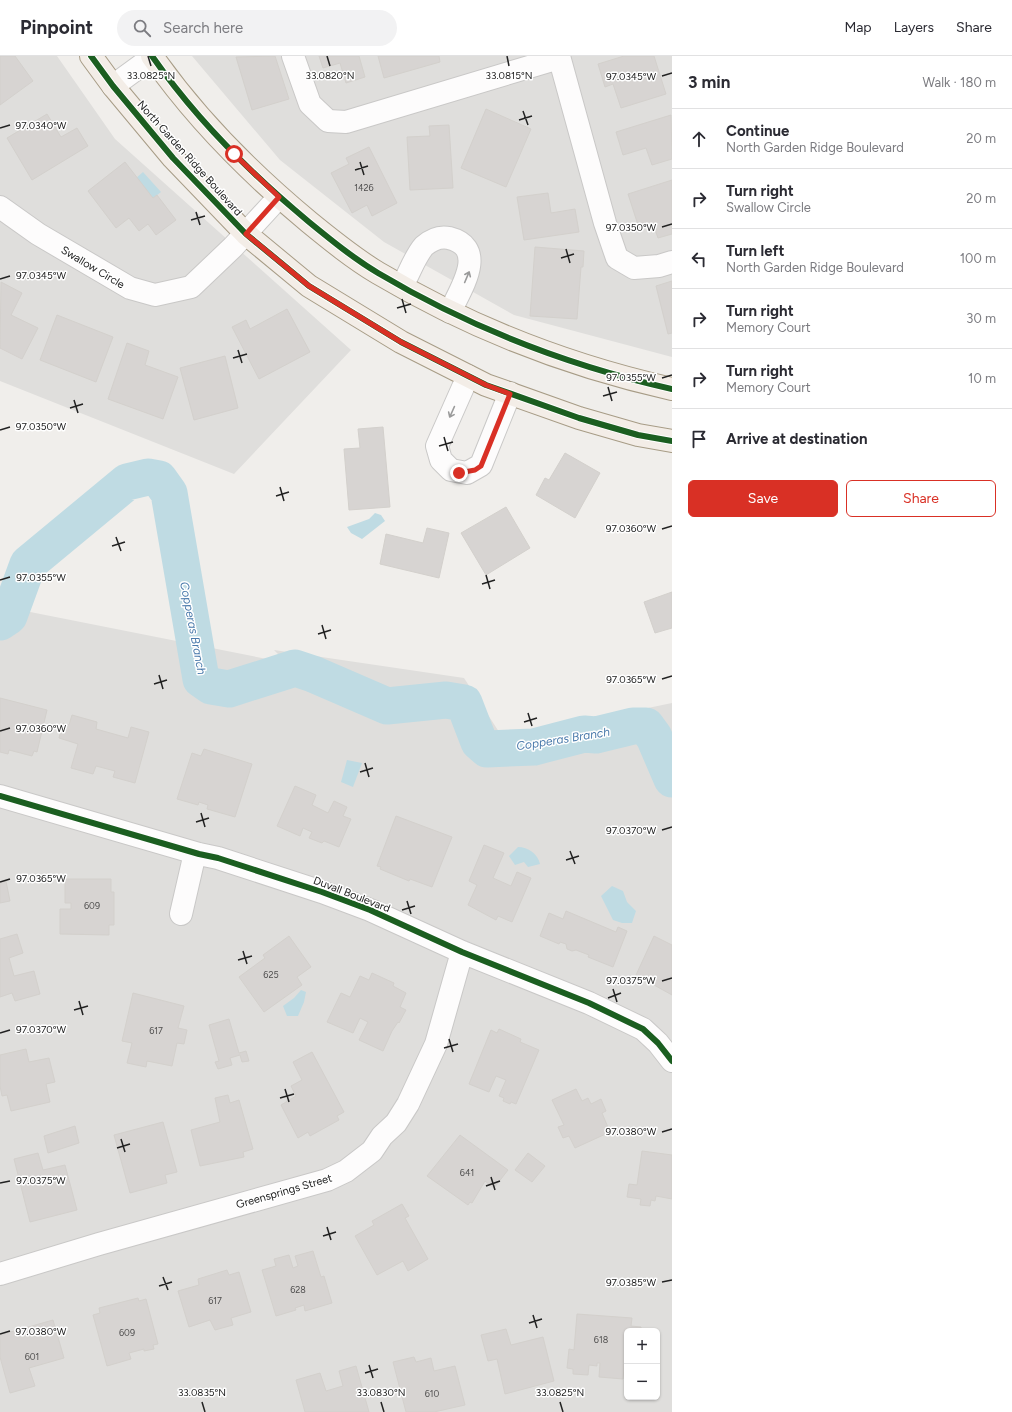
<!DOCTYPE html>
<meta charset="utf-8">
<style>
:root{--surface:#fff;--page:#f2f2f3;--text:#2b2b33;--muted:#7c7c81;--line:#e1e1e2;--accent:#d93025}
body{margin:0;font-family:Figtree,sans-serif;background:var(--page);color:var(--text)}
.controls{position:absolute;right:12px;bottom:12px;display:grid;overflow:hidden;border-radius:6px;box-shadow:0 1px 3px #0004}
.controls button{width:36px;height:36px;display:grid;place-items:center;padding:0;border:0;border-bottom:1px solid var(--line);background:var(--surface);color:var(--text);font:20px sans-serif}
.stop{position:absolute;width:12px;height:12px;margin:-9px;border:3px solid #d93025;border-radius:50%;background:#fff}
.stop.end{background:#d93025;border-color:#fff;box-shadow:0 1px 4px #0008}
.list{margin:0;padding:0;list-style:none}
h2{display:flex;justify-content:space-between;align-items:center;height:52px;margin:0;padding:0 16px;font-size:17px}
h2 small{font-size:13px;font-weight:400;color:var(--muted)}
.list li{display:grid;grid-template-columns:26px 1fr auto;gap:12px;align-items:center;box-sizing:border-box;height:60px;padding:0 16px;border-top:1px solid var(--line)}
.list b{display:block;font-size:15px;white-space:nowrap}
.list p{margin:0;font-size:13px;white-space:nowrap;color:var(--muted)}
.list em{font-size:13px;font-style:normal;color:var(--muted)}
.actions{display:flex;gap:8px;padding:12px 16px}
.actions a{flex:1;padding:9px 0;border:1px solid var(--accent);border-radius:6px;text-align:center;font-size:14px;color:var(--accent)}
.actions .main{background:var(--accent);color:#fff}
.icon{flex:none;width:22px;height:22px;fill:none;stroke:currentColor;stroke-width:2;stroke-linecap:round;stroke-linejoin:round}
.map{position:relative;flex:none;width:672px;height:1356px;overflow:hidden}
header{display:flex;align-items:center;gap:24px;box-sizing:border-box;height:56px;padding:0 20px;background:var(--surface);border-bottom:1px solid var(--line)}
header strong{font-size:19px}
nav{display:flex;gap:22px;margin-inline-start:auto;font-size:14px}
.search{width:280px;height:36px;background:var(--page);display:flex;align-items:center;gap:10px;box-sizing:border-box;padding:0 14px;border-radius:22px;color:var(--muted);font-size:15px}
main{display:flex}
aside{flex:1;background:var(--surface)}
.map>svg:first-child{display:block}
.residential{fill:#dfdedc;fill-rule:evenodd}
.water{fill:#bfdbe3}
.lines{fill:none;stroke-linecap:round;stroke-linejoin:round}
.river{stroke:#bfdbe3;stroke-width:37}
.building{fill:#d7d4d2;stroke:#d3d0cc}
.minor-casing{stroke:#c9c8c7;stroke-width:24}
.major-casing{stroke:#a79c86;stroke-width:24}
.minor{stroke:#fdfcfc;stroke-width:22}
.major{stroke:#f3ede7;stroke-width:22}
.cycleway-casing{stroke:#fff;stroke-width:8}
.cycleway{stroke:#1b5e20;stroke-width:6}
.oneway{stroke:#9a9a9a}
.route{stroke:#d93025;stroke-width:5}
.ticks{fill:none;stroke:#222;stroke-width:1.5}
.labels{text-anchor:middle;stroke-width:3;stroke-linejoin:round;paint-order:stroke}
.number-label{font-size:9px;fill:#4f4e4e}
.street-label{font-size:11px;fill:#222;stroke:#fff}
.water-label{font-size:12px;font-style:italic;fill:#4a7aab;stroke:#fff}
.ticks-label{font-size:10px;text-anchor:middle;fill:#222;stroke:#fff;stroke-width:3;stroke-linejoin:round;paint-order:stroke}
</style>
<header>
<strong>Pinpoint</strong>
<div class="search"><svg class="icon" aria-label="search" viewBox="0 0 24 24"><circle cx="10" cy="10" r="6"/><path d="M15 15l6 6"/></svg>Search here</div>
<nav><a>Map</a><a>Layers</a><a>Share</a></nav>
</header>
<main>
<div class="map">
<svg width="672" height="1356" viewBox="0 0 672 1356">
<rect width="100%" height="100%" fill="#f0eeeb"/>
<path class="residential" d="M0 0H57L115 83 351 294 234 418 0 325Z
M192 0H672V301L514 259 384 186 280 104Z
M0 550 287 607 274 594 464 622 503 682 672 647V1356H0ZM627 1275H657V1341H627Z"/>
<path class="water" d="M143 116 161 136 152 143 135 123Z
M375 457 381 459 385 465 362 483 351 477 347 471 369 463Z
M347 704 362 707 353 731 341 726Z
M518 791C528 791 538 798 540 808L528 811 524 806 515 809 509 800Z
M612 830 623 835 627 846 636 855 632 867H622L613 864 601 840Z
M301 934 306 936 304 946 298 960H287L283 950 294 942Z"/>
<g class="lines">
<path class="river" d="M0 566 9 560 28 508 127 426 148 421 159 423 169 437 201 623 211 630 229 633 295 612 313 618 387 650 446 644 464 647 479 686 487 693 534 691 584 678 596 679 633 670H646L654 681 672 723"/>
</g>
<path class="building" d="M0 0H15L33 25 0 49Z
M275 0 289 43 252 54 236 1Z
M319 0H359L365 21 346 27 340 7 323 12Z
M378 0H439L440 6 384 22Z
M624 0H654L666 38 621 52 613 28 605 31 598 8Z
M486 53 531 73 506 131 461 112Z
M47 58 61 81 77 72 88 90 32 124 7 82Z
M671 59 672 103 652 109 646 92 623 99 616 76Z
M449 69 453 132 410 134 407 81 430 80 429 70Z
M369 91 397 147 372 160 367 149 352 157 331 117 349 108 346 102Z
M125 106 153 142 157 139 176 164 156 179 148 168 139 175 129 162 116 172 88 135Z
M672 124V178L658 182 653 168 639 172 628 138Z
M548 137 551 157 575 153 579 176 524 184 517 141Z
M535 191 584 195 583 211H581L577 263 530 260Z
M672 225V277L668 278 656 230Z
M1 226 22 237 11 259 38 272 22 303 0 292Z
M287 253 310 296 259 323 232 271 246 264 250 273Z
M57 259 113 281 96 326 40 304Z
M127 287 149 295 145 309 178 321 163 363 108 343Z
M225 300 238 352 194 364 180 312Z
M383 371 390 451 349 454 344 393 360 392 358 373Z
M565 397 600 417 575 462 536 439 545 422 549 424Z
M506 451 530 492 486 519 461 477Z
M427 472 449 477 439 522 380 508 386 478 423 487Z
M672 536V572L655 577 644 546Z
M0 642 47 654 37 696 34 695 32 700 9 694 8 698 0 696Z
M72 659 97 666 96 673 128 682 131 671 149 676 135 727 113 721 115 715 96 710 93 718 71 712 78 688 59 682 63 667 69 669Z
M204 693 252 708 235 761 207 753 208 749 199 746 198 749 177 743 192 697 201 700Z
M295 730 316 739 312 749 328 757 334 745 347 751 343 760 351 763 339 791 324 785 322 787 309 782 312 776 303 772 300 780 277 770Z
M396 760 452 781 432 831 410 823 409 825 380 813 381 811 377 810Z
M484 789 504 797 493 822 511 830 517 816 531 822 512 866 498 860 496 864 468 849 477 829 469 825Z
M65 823H111V836H114V869H109V879L60 878V853H71V847H65Z
M6 825 10 845 0 847V826Z
M566 855 616 876 618 871 627 875 613 911 588 901 589 899 576 894 572 895 567 893 566 888 560 886 559 888 540 880 549 857 563 863Z
M17 878 23 897 9 902 14 920 34 915 40 938 15 945 12 937 0 941V883Z
M289 880 311 911 297 921 302 929 264 956 239 921 265 902 263 899Z
M654 880 672 889V939L636 919Z
M372 917 394 927 393 930 406 937 400 951 406 954 399 967 398 966 392 975 383 995 359 984 368 966 360 962 353 977 327 966 341 937 350 941 360 920 369 924Z
M133 937 184 950 178 972 187 974 184 988 177 987 172 1010 147 1005 146 1011 127 1007 132 987 122 985Z
M229 963 239 997 246 995 249 1005 242 1006 240 999 230 1002 232 1009 218 1013 215 1006 219 1005 209 969Z
M499 973 521 983 520 986 539 994 516 1048 511 1046 510 1048 503 1045 504 1042 499 1040 506 1024 496 1020 489 1036 469 1028 491 974 497 977Z
M26 993 29 1006 49 1002 55 1026 46 1028 50 1046 11 1055 7 1039 2 1040 0 1030V999Z
M312 996 344 1056 337 1060 339 1064 310 1080 308 1076 298 1082 281 1049 296 1040 291 1030 302 1024 293 1006Z
M576 1033 582 1045 588 1042 591 1048 601 1043 606 1055 602 1057 610 1076 575 1092 569 1080 563 1082 558 1071 564 1069 552 1044Z
M228 1039 230 1047 239 1044 253 1093 243 1096 244 1101 200 1110 191 1074 220 1066 215 1042Z
M163 1066 177 1116 165 1119 167 1127 130 1137 114 1079Z
M75 1070 79 1087 48 1097 44 1080Z
M460 1079 508 1114 494 1132 485 1125 472 1147 470 1146 468 1149 427 1120Z
M642 1095 672 1099V1143L656 1140 655 1145 651 1144 650 1150 640 1149 641 1143 627 1141 629 1128 637 1129Z
M38 1097 43 1114 65 1109 77 1154 30 1166 14 1103Z
M528 1097 545 1110 532 1126 515 1114Z
M402 1148 409 1160 405 1162 428 1203 408 1215 403 1205 377 1219 355 1180 374 1169 372 1165Z
M313 1195 321 1221 324 1220 332 1247 305 1255 304 1249 295 1252 296 1254 276 1260 262 1214 276 1210 274 1203 289 1199 293 1212 298 1210 295 1200Z
M227 1214 229 1219 239 1216 251 1256 231 1262 233 1269 215 1274 210 1264 189 1271 178 1235 199 1229 198 1223Z
M138 1242 139 1245 146 1243 158 1288 153 1289 154 1293 144 1295V1293L129 1297 131 1303 107 1310 93 1259 100 1257 99 1252Z
M577 1258 632 1262 631 1270 641 1271V1275H627V1301H625L623 1323 599 1321 600 1307H597V1310L589 1309 588 1319 573 1318V1313L567 1312 569 1293 574 1294Z
M53 1264 64 1302 29 1312 35 1330 10 1337 0 1301V1279Z
M506 1273 511 1289 543 1281 554 1325 505 1338 497 1303 488 1305 481 1279Z
M414 1301 416 1306 431 1302 434 1315 455 1310 465 1349 434 1356H406L393 1306Z
M356 1310 369 1356H305L296 1324 320 1317 326 1335 343 1330 339 1315Z"/>
<g class="lines">
<defs>
<path id="minor" d="M293 0 310 48 328 65 346 66 559 2
M559 0 605 167 617 202 634 212 659 210 672 206
M113 30 154 0
M0 151 38 178 130 232 155 239 191 231 233 191 279 141
M402 230C409 218 415 200 424 190 431 184 440 180 449 182 489 192 460 234 450 256
M468 320 437 390 441 404 451 414 467 417 481 409 510 337
M0 740 199 798 218 802 322 836 370 854 462 896 589 947 643 973 658 987 672 1005
M181 858 195 797
M0 1218 99 1188 327 1124 346 1115 372 1095 382 1080 396 1067 408 1048 436 988 462 896"/>
<path id="major" d="M91 0 113 30 173 102 246 178 309 230 401 286 486 329 579 362 638 379 672 385
M152 0C196 63 250 117 309 166 331 184 353 202 378 217 469 271 569 310 672 333"/>
</defs>
<use href="#minor" class="minor-casing"/>
<use href="#major" class="major-casing"/>
<use href="#minor" class="minor"/>
<use href="#major" class="major"/>
<defs>
<path id="cycleway" d="M91 0 113 30 173 102 246 178 309 230 401 286 486 329 579 362 638 379 672 385
M152 0C196 63 250 117 309 166 331 184 353 202 378 217 469 271 569 310 672 333
M0 740 199 798 218 802 322 836 370 854 462 896 589 947 643 973 658 987 672 1005"/>
</defs>
<use href="#cycleway" class="cycleway-casing"/>
<use href="#cycleway" class="cycleway"/>
</g>
<defs><path id="oneway-shaft" d="M-6 0H5M1.5-3L5.5 0L1.5 3" fill="none" stroke-width="1.6" stroke-linecap="round" stroke-linejoin="round"/></defs>
<g class="oneway">
<use href="#oneway-shaft" transform="translate(467 221) rotate(-67)"/>
<use href="#oneway-shaft" transform="translate(452 356) rotate(114)"/>
</g>
<g class="lines">
<path class="route" d="M234 98 279 141 246 178 309 230 401 286 486 329 510 338 481 410 475 414 459 417"/>
</g>
<path class="ticks" d="M148 0 151 10M327 0 330 10M507 0 509 10M662 20 672 17M523 55 528 69M519 64 532 60M0 72 10 69M360 106 364 119M355 114 368 110M196 156 200 169M191 164 205 160M662 171 672 168M566 193 570 207M561 202 574 198M0 223 10 220M402 243 406 257M397 252 411 248M238 294 242 307M233 302 247 298M662 322 672 319M608 331 612 345M603 340 617 336M74 344 78 357M70 352 83 348M0 374 10 371M444 381 448 395M439 390 453 386M280 431 284 445M276 440 289 436M662 473 672 470M116 481 121 495M112 490 125 486M486 519 490 533M0 524 10 521M482 528 495 524M322 569 326 583M318 578 331 574M159 619 163 633M662 623 672 620M154 628 167 624M528 657 532 670M524 666 537 662M0 675 10 672M365 707 369 721M360 716 373 712M201 757 205 771M196 766 209 762M662 774 672 771M570 795 575 808M566 804 579 800M0 826 10 823M407 845 411 858M402 854 415 850M243 895 247 908M238 904 252 900M662 925 672 922M613 933 617 946M608 942 621 937M79 945 83 959M74 954 88 950M0 977 10 974M449 983 453 996M444 992 458 988M285 1033 289 1046M280 1042 294 1038M662 1076 672 1073M121 1083 125 1096M117 1092 130 1088M491 1121 495 1134M0 1127 10 1125M486 1130 500 1125M327 1171 331 1184M323 1180 336 1176M163 1221 168 1234M662 1226 672 1224M159 1230 172 1226M533 1259 537 1272M529 1267 542 1263M0 1278 10 1275M369 1309 373 1322M365 1317 378 1313M202 1346 205 1356M381 1346 384 1356M560 1346 563 1356"/>
<g class="labels">
<g class="number-label">
<text x="364" y="135">1426</text>
<text x="92" y="853">609</text>
<text x="271" y="922">625</text>
<text x="156" y="978">617</text>
<text x="467" y="1120">641</text>
<text x="298" y="1237">628</text>
<text x="215" y="1248">617</text>
<text x="127" y="1280">609</text>
<text x="601" y="1287">618</text>
<text x="32" y="1304">601</text>
<text x="432" y="1341">610</text>
</g>
<g class="street-label">
<text transform="translate(190 102) rotate(48)" y="4">North Garden Ridge Boulevard</text>
<text transform="translate(93 211) rotate(31)" y="4">Swallow Circle</text>
<text transform="translate(352 838) rotate(21)" y="4">Duvall Boulevard</text>
<text transform="translate(284 1135) rotate(-16)" y="4">Greensprings Street</text>
</g>
<g class="water-label">
<text transform="translate(193 572) rotate(79)" y="4">Copperas Branch</text>
<text transform="translate(563 683) rotate(-9)" y="4">Copperas Branch</text>
</g>
</g>
<g class="ticks-label">
<text x="330" y="23">33.0820°N</text>
<text x="151" y="23">33.0825°N</text>
<text x="509" y="23">33.0815°N</text>
<text x="631" y="24">97.0345°W</text>
<text x="41" y="73">97.0340°W</text>
<text x="631" y="175">97.0350°W</text>
<text x="41" y="223">97.0345°W</text>
<text x="631" y="325">97.0355°W</text>
<text x="41" y="374">97.0350°W</text>
<text x="631" y="476">97.0360°W</text>
<text x="41" y="525">97.0355°W</text>
<text x="631" y="627">97.0365°W</text>
<text x="41" y="676">97.0360°W</text>
<text x="631" y="778">97.0370°W</text>
<text x="41" y="826">97.0365°W</text>
<text x="631" y="928">97.0375°W</text>
<text x="41" y="977">97.0370°W</text>
<text x="631" y="1079">97.0380°W</text>
<text x="41" y="1128">97.0375°W</text>
<text x="631" y="1230">97.0385°W</text>
<text x="41" y="1279">97.0380°W</text>
<text x="202" y="1340">33.0835°N</text>
<text x="381" y="1340">33.0830°N</text>
<text x="560" y="1340">33.0825°N</text>
</g>
</svg>
<div class="controls">
<button>+</button>
<button>−</button>
</div>
<div class="stop" style="left:234px;top:98px"></div>
<div class="stop end" style="left:459px;top:417px"></div>
</div>
<aside>
<h2>3 min<small>Walk · 180 m</small></h2>
<ul class="list">
<li><svg class="icon" aria-label="ahead" viewBox="0 0 24 24"><path d="M12 20V5M6 11l6-6 6 6"/></svg><div><b>Continue</b><p>North Garden Ridge Boulevard</p></div><em>20 m</em></li>
<li><svg class="icon" aria-label="right" viewBox="0 0 24 24"><path d="M7 20v-9h11M14 6l5 5-5 5"/></svg><div><b>Turn right</b><p>Swallow Circle</p></div><em>20 m</em></li>
<li><svg class="icon" aria-label="left" viewBox="0 0 24 24"><path d="M17 20v-9H6M10 6l-5 5 5 5"/></svg><div><b>Turn left</b><p>North Garden Ridge Boulevard</p></div><em>100 m</em></li>
<li><svg class="icon" aria-label="right" viewBox="0 0 24 24"><path d="M7 20v-9h11M14 6l5 5-5 5"/></svg><div><b>Turn right</b><p>Memory Court</p></div><em>30 m</em></li>
<li><svg class="icon" aria-label="right" viewBox="0 0 24 24"><path d="M7 20v-9h11M14 6l5 5-5 5"/></svg><div><b>Turn right</b><p>Memory Court</p></div><em>10 m</em></li>
<li><svg class="icon" aria-label="arrive" viewBox="0 0 24 24"><path d="M6 21V4h12l-3 4 3 4H6"/></svg><div><b>Arrive at destination</b></div></li>
</ul>
<div class="actions"><a class="main">Save</a><a>Share</a></div>
</aside>
</main>
